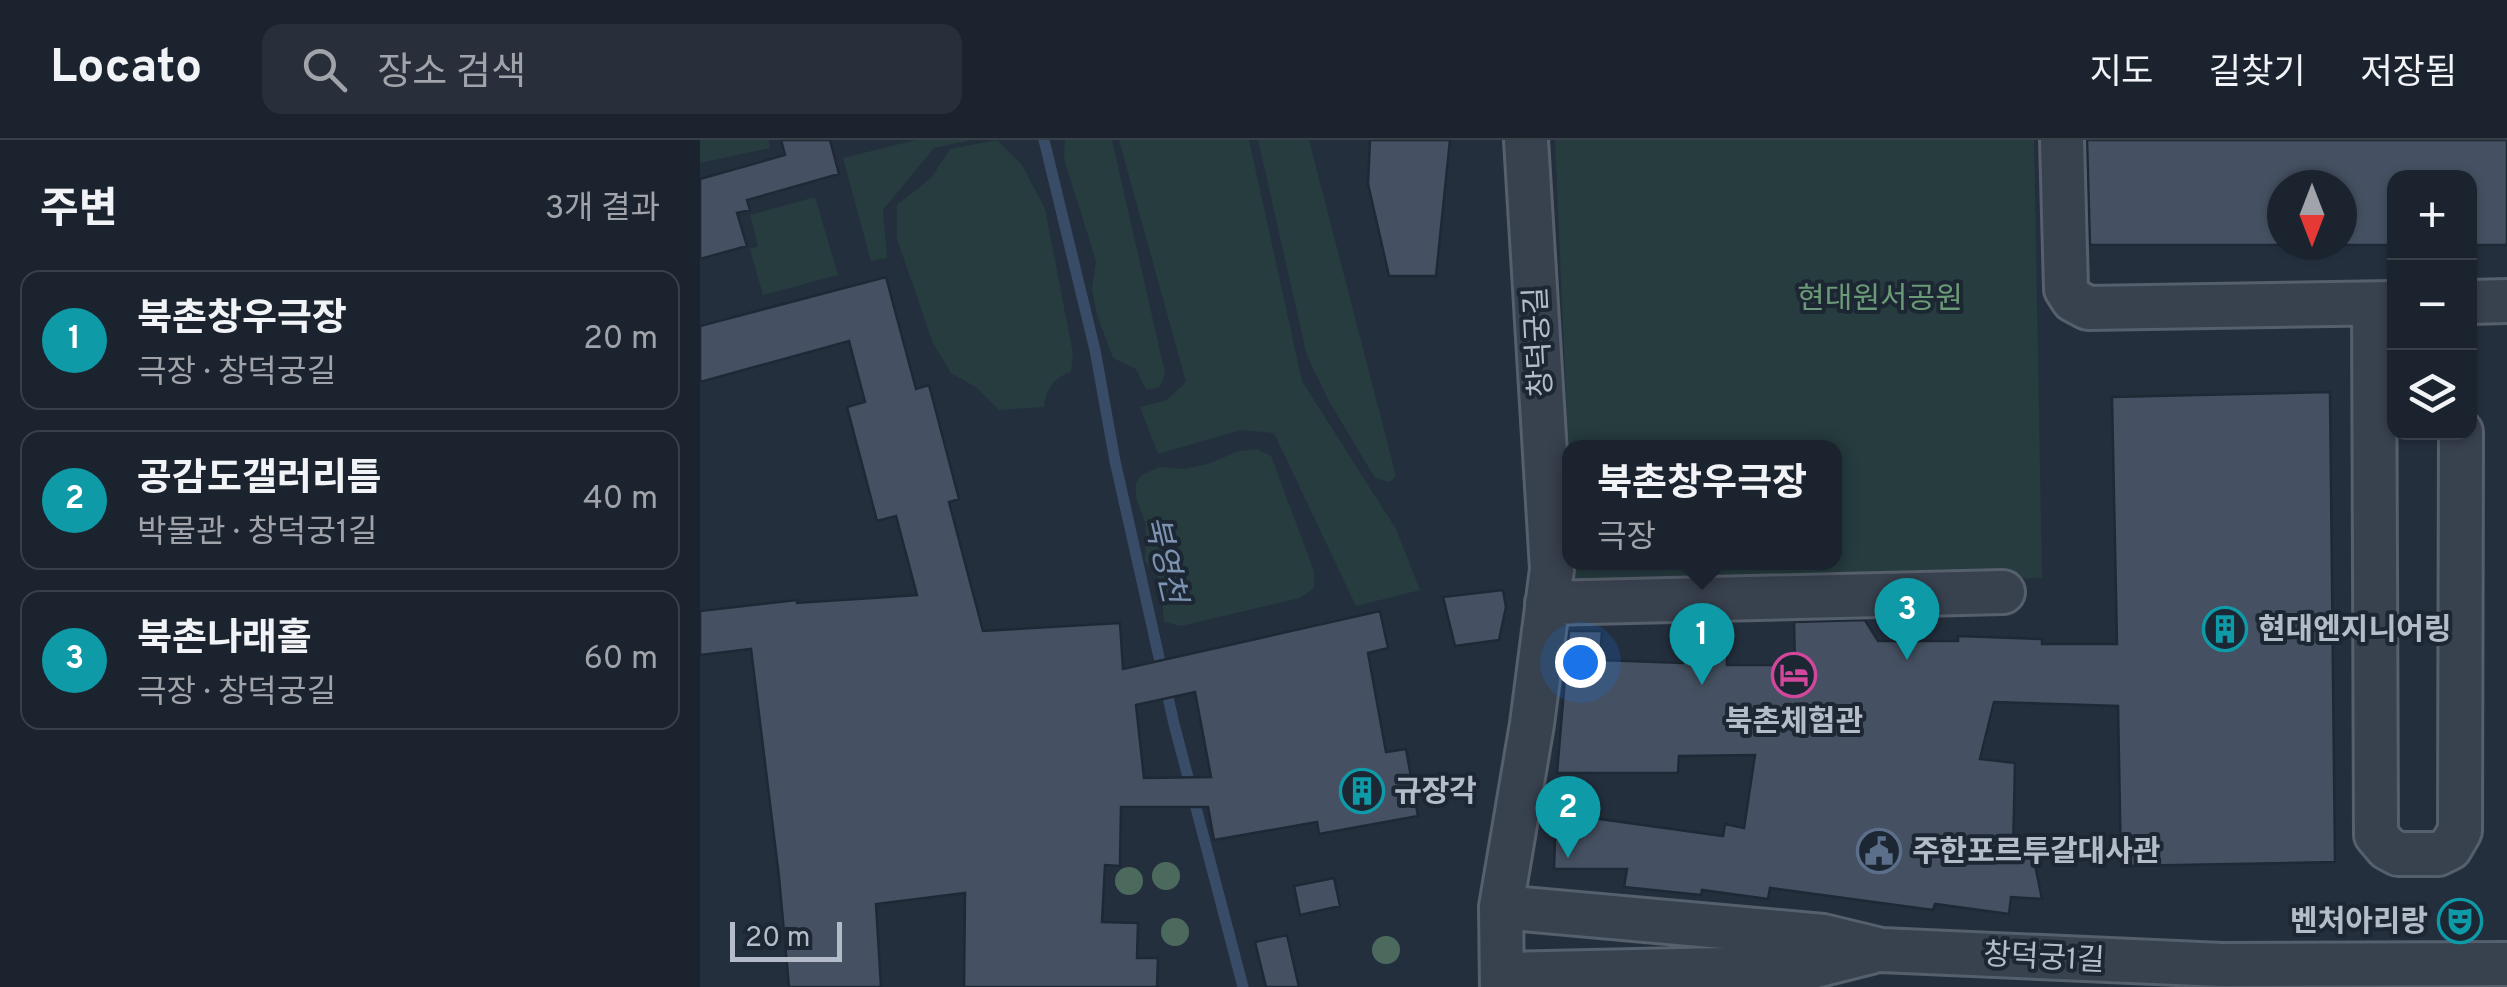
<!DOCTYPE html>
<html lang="ko">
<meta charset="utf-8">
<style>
:root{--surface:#1b232e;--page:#282f3a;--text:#f1f3f6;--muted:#a0a4aa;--line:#39404a;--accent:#0b8043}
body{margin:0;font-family:Overpass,"Noto Sans KR",sans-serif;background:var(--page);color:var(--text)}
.controls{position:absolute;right:30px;top:30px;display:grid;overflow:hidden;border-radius:20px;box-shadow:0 2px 8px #0004}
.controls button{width:90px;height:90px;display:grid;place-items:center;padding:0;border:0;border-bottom:2px solid var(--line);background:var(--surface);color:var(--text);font:50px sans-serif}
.compass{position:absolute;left:1567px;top:30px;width:90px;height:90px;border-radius:50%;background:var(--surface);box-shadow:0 2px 8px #0004;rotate:180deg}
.scale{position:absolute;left:30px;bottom:25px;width:112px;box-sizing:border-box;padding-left:10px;border:5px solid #b4bcc9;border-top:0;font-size:28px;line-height:35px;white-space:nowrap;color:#b4bcc9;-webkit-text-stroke:8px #1d2633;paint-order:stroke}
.you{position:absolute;left:880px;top:522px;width:35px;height:35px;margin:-25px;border:8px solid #fff;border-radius:50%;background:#1a73e8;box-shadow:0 0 0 15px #1a73e833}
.badge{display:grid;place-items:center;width:65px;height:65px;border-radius:50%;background:var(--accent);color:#fff;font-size:32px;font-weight:700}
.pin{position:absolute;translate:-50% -82px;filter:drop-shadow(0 2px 5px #0008)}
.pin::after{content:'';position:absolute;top:52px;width:35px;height:30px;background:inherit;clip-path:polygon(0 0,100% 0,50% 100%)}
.popup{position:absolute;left:862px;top:300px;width:280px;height:130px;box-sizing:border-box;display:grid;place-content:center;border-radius:20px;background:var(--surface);filter:drop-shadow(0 2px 8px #0005);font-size:32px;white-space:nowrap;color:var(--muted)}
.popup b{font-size:38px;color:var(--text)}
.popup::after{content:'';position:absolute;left:50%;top:100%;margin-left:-20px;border:20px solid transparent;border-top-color:var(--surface)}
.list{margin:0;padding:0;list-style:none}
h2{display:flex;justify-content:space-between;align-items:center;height:130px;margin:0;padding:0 40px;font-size:42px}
h2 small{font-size:32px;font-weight:400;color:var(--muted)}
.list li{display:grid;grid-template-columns:65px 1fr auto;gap:30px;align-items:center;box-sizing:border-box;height:140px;margin:0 20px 20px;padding:0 20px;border:2px solid var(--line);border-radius:20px}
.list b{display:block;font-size:38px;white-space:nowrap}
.list p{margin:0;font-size:32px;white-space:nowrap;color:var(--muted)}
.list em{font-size:32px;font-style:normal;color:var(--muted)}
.icon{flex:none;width:55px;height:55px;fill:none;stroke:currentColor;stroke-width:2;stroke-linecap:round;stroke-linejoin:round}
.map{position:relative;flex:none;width:1807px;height:847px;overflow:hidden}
header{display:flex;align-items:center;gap:60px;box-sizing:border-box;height:140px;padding:0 50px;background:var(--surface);border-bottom:2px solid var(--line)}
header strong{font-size:48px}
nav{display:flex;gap:55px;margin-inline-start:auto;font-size:35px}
.search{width:700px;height:90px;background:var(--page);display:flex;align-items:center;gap:25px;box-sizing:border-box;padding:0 35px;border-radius:20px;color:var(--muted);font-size:38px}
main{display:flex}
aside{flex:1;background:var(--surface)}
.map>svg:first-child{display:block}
.green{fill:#263c3f}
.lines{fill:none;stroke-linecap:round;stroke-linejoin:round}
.stream{stroke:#394c67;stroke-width:11}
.building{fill:#455162;stroke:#1f2835;stroke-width:2.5;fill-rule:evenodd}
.minor-casing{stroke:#565f6c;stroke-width:48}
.minor{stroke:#38414e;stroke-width:42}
.tree{fill:#4b6a5d}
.labels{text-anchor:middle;stroke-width:8;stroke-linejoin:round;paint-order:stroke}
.park-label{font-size:30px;fill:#6b9a76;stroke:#1d2633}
.street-label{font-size:30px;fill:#b4bcc9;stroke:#1d2633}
.poi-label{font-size:30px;font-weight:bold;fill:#b4bcc9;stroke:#1d2633;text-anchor:start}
.water-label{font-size:32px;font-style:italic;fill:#7c92b1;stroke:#1d2633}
</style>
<header>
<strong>Locato</strong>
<div class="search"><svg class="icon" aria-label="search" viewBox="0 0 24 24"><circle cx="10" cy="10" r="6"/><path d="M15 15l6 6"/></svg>장소 검색</div>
<nav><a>지도</a><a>길찾기</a><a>저장됨</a></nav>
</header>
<main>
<aside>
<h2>주변<small>3개 결과</small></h2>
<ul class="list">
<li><span class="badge" style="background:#0f9aa8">1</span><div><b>북촌창우극장</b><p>극장 · 창덕궁길</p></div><em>20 m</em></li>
<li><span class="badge" style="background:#0f9aa8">2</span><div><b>공감도갤러리틈</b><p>박물관 · 창덕궁1길</p></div><em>40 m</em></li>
<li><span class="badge" style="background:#0f9aa8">3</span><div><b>북촌나래홀</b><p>극장 · 창덕궁길</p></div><em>60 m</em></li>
</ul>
</aside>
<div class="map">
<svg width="1807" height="847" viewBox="0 0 1807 847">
<rect width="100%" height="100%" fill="#242f3e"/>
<path class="green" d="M0 0H69L70 8 0 23Z
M216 0H272L234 8 183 70 187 118 171 121 143 18Z
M297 0 322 25 345 69 373 214 371 231C354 239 346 248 344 267L299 270 277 248 251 233 233 203 197 99V65L231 38 250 9Z
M365 0H412L465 233 460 247 446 250 436 229 413 218 397 175 392 149 396 121 364 19Z
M419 0H549L602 241 696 389 720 450 656 466 574 293 541 290 458 314 440 267 467 260 486 242Z
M558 0H609L696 336 690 342 675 338 629 261 607 216Z
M855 0H1334L1342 438 875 448 874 423 1134 422V308H870L869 325Z
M115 57 138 135 63 155 50 109 58 106 50 75Z
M557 309 571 316 614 431V448L600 458 481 486 464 482 461 441 445 421 446 385 436 358V343L442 335 459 327 484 329 508 324 539 311Z"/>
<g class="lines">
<path class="stream" d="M344 0 395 210 415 321 474 584 543 847"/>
</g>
<path class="building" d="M81 0H130L139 34 47 60 50 70 37 73 47 106 0 119V39L85 15Z
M670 0H750L736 136H689L668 44Z
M1387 0H1807V105H1770V38H1694V105H1642V45H1582V105H1390Z
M186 137 216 249 229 245 259 359 249 362 283 491 420 483 423 529 680 471 688 508 668 513 686 612 706 609 718 676 619 694 617 682 514 700 508 667H421L420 726 405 725 402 782 438 783 437 818H458L457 847H264L265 753 176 764 181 847H89L79 737 51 509 0 515V471L97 460V463L217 455 196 376 177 381 147 267 165 262 149 201 0 242V186ZM495 552 511 637 444 638 436 565Z
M1630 252 1635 722 1421 726 1418 566 1294 562 1280 619 1315 623 1313 713 1333 715 1342 759 1311 757 1309 774 1235 764 1233 770 1070 748 1068 759 1002 750 1001 755 924 747 927 729H854L856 673 1023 696 1025 684 1044 688 1055 615 979 616 978 633H857L869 491H902L900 520 983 523 1027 484V525H1095L1094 482 1165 480 1178 501H1258V496L1342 499V504H1417L1412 257Z
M803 450 806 467 799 500 755 506 743 457Z
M634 738 640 766 600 775 594 746Z
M587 795 599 847H566L555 802Z"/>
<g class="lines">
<defs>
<path id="minor" d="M1362 0 1366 149 1373 160 1388 168 1694 163
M1770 162 1807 161
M1674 164 1676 695 1687 708 1698 714H1738L1750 708 1760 691 1761 292
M847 463 1303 452
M801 767 1123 796 1181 810 1522 825 1807 824
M802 834 1111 827 1171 812
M802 847 801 767 832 584 852 429 826 0"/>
</defs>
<use href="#minor" class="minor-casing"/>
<use href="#minor" class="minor"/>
</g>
<g class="tree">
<circle cx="466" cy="736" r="14"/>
<circle cx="429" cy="741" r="14"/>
<circle cx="475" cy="792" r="14"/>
<circle cx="686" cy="810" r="14"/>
</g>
<defs>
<symbol id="building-ring" viewBox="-11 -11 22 22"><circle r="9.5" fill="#1d2633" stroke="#0f9aa8" stroke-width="1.5"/><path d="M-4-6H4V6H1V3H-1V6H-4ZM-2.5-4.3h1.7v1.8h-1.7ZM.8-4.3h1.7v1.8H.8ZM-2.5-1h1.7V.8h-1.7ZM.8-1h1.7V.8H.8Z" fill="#0f9aa8"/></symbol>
<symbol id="hotel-ring" viewBox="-11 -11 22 22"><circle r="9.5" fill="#1d2633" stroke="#d1479c" stroke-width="1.5"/><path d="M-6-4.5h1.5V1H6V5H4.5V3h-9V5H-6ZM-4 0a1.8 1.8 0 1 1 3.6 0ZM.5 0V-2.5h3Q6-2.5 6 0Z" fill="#d1479c"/></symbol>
<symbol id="civic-ring" viewBox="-11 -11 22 22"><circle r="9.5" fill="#1d2633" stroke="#5c6f8a" stroke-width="1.5"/><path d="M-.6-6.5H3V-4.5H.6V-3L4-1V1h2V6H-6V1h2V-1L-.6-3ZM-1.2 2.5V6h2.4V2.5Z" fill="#5c6f8a"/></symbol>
<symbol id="theatre-ring" viewBox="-11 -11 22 22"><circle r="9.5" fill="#1d2633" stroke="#0f9aa8" stroke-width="1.5"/><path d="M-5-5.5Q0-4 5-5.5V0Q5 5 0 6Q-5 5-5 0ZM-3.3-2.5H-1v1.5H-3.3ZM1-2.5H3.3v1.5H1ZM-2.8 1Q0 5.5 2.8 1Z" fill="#0f9aa8"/></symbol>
</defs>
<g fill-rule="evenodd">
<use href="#building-ring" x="1500" y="464" width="50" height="50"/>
<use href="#hotel-ring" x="1069" y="510" width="50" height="50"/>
<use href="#building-ring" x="637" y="626" width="50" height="50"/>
<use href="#civic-ring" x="1154" y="686" width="50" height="50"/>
<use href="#theatre-ring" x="1735" y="756" width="50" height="50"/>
</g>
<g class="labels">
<g class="park-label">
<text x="1180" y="168">현대원서공원</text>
</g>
<g class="street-label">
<text transform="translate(838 202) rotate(-93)" y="10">창덕궁길</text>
<text transform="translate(1344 817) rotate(3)" y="10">창덕궁1길</text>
</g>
<g class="poi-label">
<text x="1558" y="499">현대엔지니어링</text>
<text x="1094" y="591" text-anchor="middle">북촌체험관</text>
<text x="694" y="661">규장각</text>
<text x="1212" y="721">주한포르투갈대사관</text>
<text x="1728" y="791" text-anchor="end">벤처아리랑</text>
</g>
<g class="water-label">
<text transform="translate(466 419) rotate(77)" y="11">북영천</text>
</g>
</g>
</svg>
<div class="controls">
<button>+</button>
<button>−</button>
<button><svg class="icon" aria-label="layers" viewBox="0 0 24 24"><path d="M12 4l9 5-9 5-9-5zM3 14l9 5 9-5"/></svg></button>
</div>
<svg class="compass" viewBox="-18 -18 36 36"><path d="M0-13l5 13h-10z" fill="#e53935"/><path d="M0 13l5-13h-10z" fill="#a0a4aa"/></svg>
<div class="scale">20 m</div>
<div class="you"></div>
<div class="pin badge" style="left:1002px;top:545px;background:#0f9aa8">1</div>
<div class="popup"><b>북촌창우극장</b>극장</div>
<div class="pin badge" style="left:868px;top:718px;background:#0f9aa8">2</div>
<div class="pin badge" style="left:1207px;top:520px;background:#0f9aa8">3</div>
</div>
</main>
